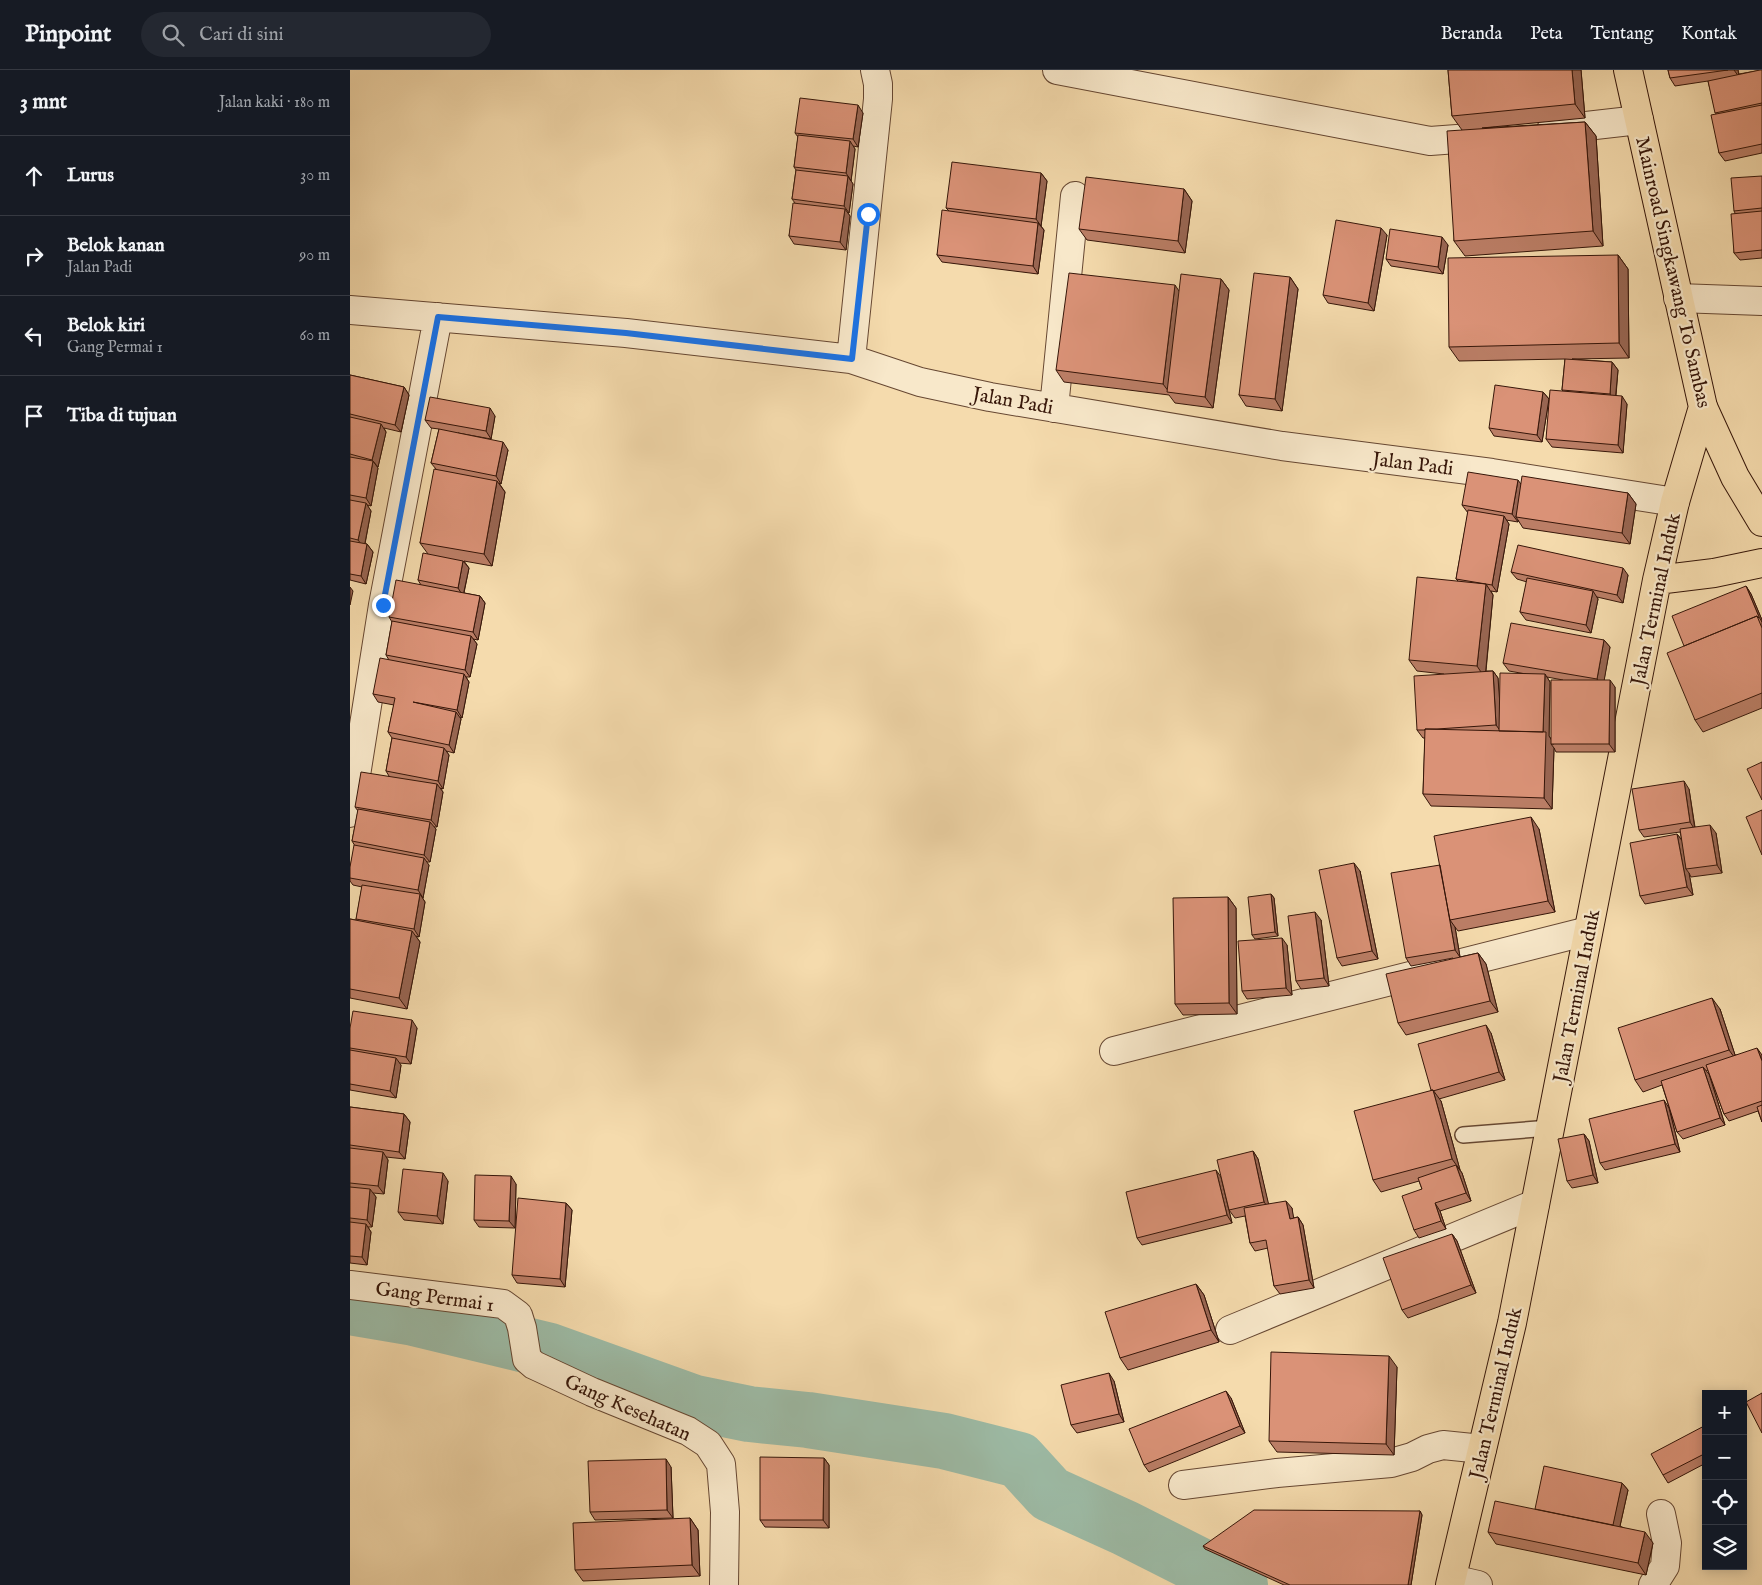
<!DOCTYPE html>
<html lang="id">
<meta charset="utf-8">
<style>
:root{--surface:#171b24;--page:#242831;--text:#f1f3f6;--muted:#9ea1a6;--line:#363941}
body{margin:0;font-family:"IM FELL English",serif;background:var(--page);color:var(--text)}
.controls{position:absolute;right:15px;bottom:15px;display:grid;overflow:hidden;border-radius:0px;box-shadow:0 2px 12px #0003}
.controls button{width:45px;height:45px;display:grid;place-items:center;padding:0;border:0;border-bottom:1px solid var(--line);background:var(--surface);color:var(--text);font:25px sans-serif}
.stop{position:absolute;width:15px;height:15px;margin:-11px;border:4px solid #1a73e8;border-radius:50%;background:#fff}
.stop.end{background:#1a73e8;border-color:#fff;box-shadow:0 1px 5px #0008}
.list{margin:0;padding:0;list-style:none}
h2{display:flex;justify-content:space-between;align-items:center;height:65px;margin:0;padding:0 20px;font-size:21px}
h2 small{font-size:16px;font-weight:400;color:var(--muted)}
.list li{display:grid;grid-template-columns:32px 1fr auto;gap:15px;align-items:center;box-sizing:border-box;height:80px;padding:0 20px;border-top:1px solid var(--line)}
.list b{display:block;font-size:19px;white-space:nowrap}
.list p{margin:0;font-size:16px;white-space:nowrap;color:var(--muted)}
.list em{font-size:16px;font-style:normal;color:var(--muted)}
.icon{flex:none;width:28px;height:28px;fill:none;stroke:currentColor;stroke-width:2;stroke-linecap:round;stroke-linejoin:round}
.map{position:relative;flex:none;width:1412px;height:1515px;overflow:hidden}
header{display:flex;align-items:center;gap:30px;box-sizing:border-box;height:70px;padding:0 25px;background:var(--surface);border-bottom:1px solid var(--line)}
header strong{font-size:24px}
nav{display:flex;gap:28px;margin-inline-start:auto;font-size:18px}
.search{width:350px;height:45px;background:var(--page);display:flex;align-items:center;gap:12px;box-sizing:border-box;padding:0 18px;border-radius:28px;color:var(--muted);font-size:19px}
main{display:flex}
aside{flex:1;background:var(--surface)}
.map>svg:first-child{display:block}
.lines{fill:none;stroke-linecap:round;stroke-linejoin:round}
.river{stroke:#9dbba6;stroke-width:56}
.service-casing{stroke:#664732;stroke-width:18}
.minor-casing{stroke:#664732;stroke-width:30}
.primary-casing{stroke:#361609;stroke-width:30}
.trunk-casing{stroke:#361609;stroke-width:30}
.service{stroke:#f8e8ca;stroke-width:15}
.minor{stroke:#f8e8ca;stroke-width:28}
.primary{stroke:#f5dbad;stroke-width:28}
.trunk{stroke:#f5dbad;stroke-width:28}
.wall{fill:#bb7e66;stroke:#361609;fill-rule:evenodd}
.shaded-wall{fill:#996653;stroke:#361609}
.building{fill:#da9277;stroke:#361609}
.route{stroke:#1a73e8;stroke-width:6}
.labels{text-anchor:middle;stroke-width:4.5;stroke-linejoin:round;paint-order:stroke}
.street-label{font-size:20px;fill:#361609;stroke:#f8e8ca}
</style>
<header>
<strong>Pinpoint</strong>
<div class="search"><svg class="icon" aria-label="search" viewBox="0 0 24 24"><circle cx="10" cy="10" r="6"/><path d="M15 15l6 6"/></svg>Cari di sini</div>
<nav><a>Beranda</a><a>Peta</a><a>Tentang</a><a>Kontak</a></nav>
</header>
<main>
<aside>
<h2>3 mnt<small>Jalan kaki · 180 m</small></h2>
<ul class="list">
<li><svg class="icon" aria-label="ahead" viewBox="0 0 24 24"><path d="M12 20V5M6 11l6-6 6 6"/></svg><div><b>Lurus</b></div><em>30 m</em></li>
<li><svg class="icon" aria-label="right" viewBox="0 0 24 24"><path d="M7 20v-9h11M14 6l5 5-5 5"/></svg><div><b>Belok kanan</b><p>Jalan Padi</p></div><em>90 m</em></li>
<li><svg class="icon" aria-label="left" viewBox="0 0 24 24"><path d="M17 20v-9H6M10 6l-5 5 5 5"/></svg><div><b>Belok kiri</b><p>Gang Permai 1</p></div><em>60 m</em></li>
<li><svg class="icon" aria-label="arrive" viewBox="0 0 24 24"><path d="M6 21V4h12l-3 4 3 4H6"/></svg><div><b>Tiba di tujuan</b></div></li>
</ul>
</aside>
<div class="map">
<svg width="1412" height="1515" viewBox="0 0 1412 1515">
<rect width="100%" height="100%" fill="#f5dbad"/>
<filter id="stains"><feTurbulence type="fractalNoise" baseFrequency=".004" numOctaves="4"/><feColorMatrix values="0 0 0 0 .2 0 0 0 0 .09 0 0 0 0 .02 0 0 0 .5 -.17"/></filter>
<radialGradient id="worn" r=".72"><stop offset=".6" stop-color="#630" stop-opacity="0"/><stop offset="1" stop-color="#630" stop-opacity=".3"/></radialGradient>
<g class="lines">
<path class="river" d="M0 1237 64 1248 200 1281 345 1333 399 1344 458 1350 594 1371 669 1390 700 1424 775 1458 882 1512 890 1515"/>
<defs>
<path id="service" d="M1113 1065 1200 1058"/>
<path id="minor" d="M707 0 1080 71 1134 67
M1201 60 1289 50
M1328 228 1412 231
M0 240 276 263 501 289 570 312 640 327 932 376 1142 403 1325 432
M501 289 528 29V14L525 0
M704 338 725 126
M0 743 33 535 88 247
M764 981 1238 861
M0 1215 153 1234 168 1245 172 1258 177 1289 184 1295 242 1322 338 1361 358 1374 371 1394 375 1442 374 1515
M880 1260 1185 1134
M833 1415 927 1403 1041 1393 1062 1387 1078 1379 1093 1375 1132 1379
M1102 1509 1128 1515
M1303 1515 1315 1496 1317 1473 1311 1444"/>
<path id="primary" d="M1353 337 1385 407 1412 452"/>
<path id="trunk" d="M1307 510 1364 503 1412 493
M1100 1515 1162 1253 1307 510 1325 432 1353 337 1278 0"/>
</defs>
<use href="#service" class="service-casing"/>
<use href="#minor" class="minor-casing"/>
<use href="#primary" class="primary-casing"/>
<use href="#trunk" class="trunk-casing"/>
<use href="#service" class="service"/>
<use href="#minor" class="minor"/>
<use href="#primary" class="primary"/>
<use href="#trunk" class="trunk"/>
</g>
<path class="wall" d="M1098 0H1231L1235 48 1132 58 1235 52 1246 66 1253 176 1115 186 1104 171 1112 60 1102 46Z
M1318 0H1388L1389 4 1412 0V83L1375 91 1369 83 1366 44 1358 11 1325 16 1320 8Z
M513 43 508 77 503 76 505 79 501 111 503 114 499 143H498L500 146 496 180 444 174 439 166 445 133 442 129 446 100 444 97 448 67 445 63Z
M691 103 697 111 691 156 694 160 688 204 592 192 587 185 599 141 596 138Z
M1412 106V188L1390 190 1384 183 1385 143 1384 141Z
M834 119 842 131 835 183 737 170 729 159Z
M1037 165 1024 241 978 233 973 225Z
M1098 175 1093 204 1041 196 1036 189Z
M1268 185 1278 199 1279 288 1222 289 1262 292 1268 300 1266 326 1277 334 1273 383 1202 377 1196 369 1213 321 1212 320 1215 289 1109 291 1099 277Z
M940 207 948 219 932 341 896 336 889 325Z
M871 209 879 220 863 338 825 333 819 325 714 312 706 300 829 221Z
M0 305 54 317 59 325 51 362 34 358 36 362 28 397H27L28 398 21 436 17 435 21 441 15 474H17L23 482 16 514 0 510Z
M1193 322 1199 329 1192 372 1144 366 1139 358Z
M145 346 141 369 108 363 158 380 151 414 149 413 155 422 142 496 114 491 119 498 114 523 130 526 135 533 128 570 123 569 127 574 120 607H116L119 612 112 648 110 647 111 649 104 683 96 681 99 685 93 719 90 718 93 722 87 757H84L86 759 80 792H76L79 795 73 828 72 827 75 832 69 867 66 866 70 872 57 939 0 928V849L6 850 12 817 3 815 0 811V797L5 776 2 771 8 741 5 737 39 706 36 701 42 668 38 662 44 635 28 632 23 624 39 590 36 585 42 552 39 547 71 515 68 510 78 484 70 473 86 399 81 393 89 359 81 358 75 350Z
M1171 414 1278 423 1286 434 1280 474 1173 458 1168 450V452L1156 450 1159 454 1147 522 1141 521 1143 525 1136 601H1143L1148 608 1149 630 1176 604 1159 601 1153 593 1254 570 1260 577 1254 610 1265 617V682H1206L1204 678 1202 739 1081 736 1073 724 1075 668H1073L1067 660 1094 604 1067 601 1059 590 1108 511 1106 509 1118 443 1112 435ZM1197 607 1213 610 1201 669 1199 666 1200 612Z
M1161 502 1278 505 1273 533 1247 527 1248 529 1241 563 1176 550 1170 542 1177 512 1167 509Z
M1396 516 1401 524 1412 550V638L1353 662 1345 650 1334 576Z
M1339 719 1345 757 1366 763 1372 803 1341 807 1339 803 1343 825 1295 834 1290 826 1327 764 1332 770 1330 762 1294 767 1289 760Z
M1189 759 1205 842 1108 861 1105 857 1110 887 1128 883 1136 894 1148 942 1056 965 1048 953 1103 888 1061 896 1056 888 1090 795Z
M1010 801 1028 889 992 896 987 888Z
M921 824 924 828 928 866 905 869 902 865Z
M878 827 886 838 887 944 833 945 825 934Z
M971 850 979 916 951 919 946 911Z
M937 875 942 925 897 929 892 921Z
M1370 939 1385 985H1412V1052L1408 1041 1379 1051 1374 1044 1358 1000 1356 1001 1359 1004 1375 1055 1333 1069 1327 1062 1312 1015 1293 1022 1285 1010Z
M0 958H67L61 994 49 993 51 995 46 1028 0 1020Z
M1141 963 1155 1010 1089 1029 1091 1031 1110 1100 1112 1103 1121 1131 1090 1141 1096 1159 1069 1168 1064 1160 1072 1119 1069 1111 1031 1122 1023 1110 1081 1020Z
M0 1037 54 1044 60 1052 55 1089 36 1087 38 1090 34 1124 23 1123 26 1127 22 1157H18L21 1162 17 1195 0 1193Z
M1319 1038 1330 1082 1255 1100 1250 1093Z
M1234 1064 1239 1071 1248 1113 1222 1118 1217 1111Z
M903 1081 908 1089 918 1134 942 1138 943 1148 948 1147 953 1155 964 1218 930 1224 924 1216 918 1178 905 1181 900 1173 895 1146 885 1148 879 1140Z
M871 1107 882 1153 792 1175 787 1168Z
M98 1111 93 1154 54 1150 48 1142Z
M166 1114 165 1158 129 1157 124 1150Z
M216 1133 222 1140 215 1217 167 1213 162 1205Z
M1102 1164 1107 1171 1126 1223 1058 1248 1052 1240Z
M846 1214 854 1225 869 1272 778 1300 770 1288Z
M1047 1297 1044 1385 927 1382 919 1371Z
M764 1311 774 1352 727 1363 721 1355Z
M881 1328 895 1363 799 1402 794 1395Z
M1356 1355V1393L1318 1413 1313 1405Z
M474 1388 479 1395V1458L415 1457 410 1450Z
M321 1397 323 1448 245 1450 240 1442Z
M1272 1413 1278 1420 1270 1456 1303 1473 1296 1505 1146 1474 1138 1462Z
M1070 1441 1072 1445 1061 1515H934L855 1479 853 1476Z
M340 1448 348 1460 350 1506 233 1511 225 1500Z"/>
<path class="shaded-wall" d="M1222 0H1231L1235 48 1225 34Z
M1384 0H1388L1389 7Z
M508 35 513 43 508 77 503 69Z
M1235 52 1246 66 1253 176 1243 161Z
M500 71 505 79 501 111 496 103Z
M691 103 697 111 691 156 686 149Z
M498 106 503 114 499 143 494 136Z
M834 119 842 131 835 183 828 171Z
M495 139 500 146 496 180 490 172Z
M688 153 694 160 688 204 683 196Z
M1031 158 1037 165 1024 241 1018 233Z
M1092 167 1098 175 1093 204 1088 197Z
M1268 185 1278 199 1279 288 1269 273Z
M940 207 948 219 932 341 925 329Z
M871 209 879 220 863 338 855 327Z
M825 215 833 227 819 322 813 314Z
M1262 292 1268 300 1265 332 1260 324Z
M54 317 59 325 51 362 45 355Z
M1193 322 1199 329 1192 372 1187 365Z
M1272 326 1277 334 1273 383 1268 375Z
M140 338 145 346 141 369 136 361Z
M31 354 36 362 28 397 22 390Z
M153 372 158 380 151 414 146 406Z
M23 391 28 398 21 436 16 428Z
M1168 410 1173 417 1166 447 1168 450V452L1162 444Z
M147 411 155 422 142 496 134 484Z
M1278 423 1286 434 1280 474 1272 463Z
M16 433 21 441 14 478 8 470Z
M1154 446 1159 454 1147 522 1142 515Z
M17 474 23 482 16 514 11 506Z
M113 491 119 498 113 526 108 518Z
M1273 498 1278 505 1273 533 1267 525Z
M1136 514 1143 525 1135 608 1127 596Z
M1396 516 1401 524 1412 550V552L1409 547Z
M0 517 3 521 0 535Z
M1243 521 1248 529 1241 563 1236 555Z
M130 526 135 533 128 570 123 562Z
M121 566 127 574 120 607 115 600Z
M1254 570 1260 577 1253 617 1247 609Z
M1143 601 1148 608 1152 663 1146 655Z
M114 604 119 612 112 648 107 640Z
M1195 604 1200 612 1199 666 1204 674H1201L1204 678 1202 739 1194 728 1193 663Z
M1260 610 1265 617V682L1259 674Z
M106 642 111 649 104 683 99 675Z
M94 678 99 685 93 719 88 711Z
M1334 711 1339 719 1345 760 1340 752Z
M87 714 93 722 87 757 81 750Z
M1181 747 1189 759 1205 842 1198 831Z
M80 752 86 759 80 792 74 785Z
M1360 755 1366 763 1372 803 1367 795Z
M1327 764 1333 772 1336 799 1339 803 1343 825 1337 817Z
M74 788 79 795 73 828 68 820Z
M1004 793 1010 801 1028 889 1022 881Z
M1090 794 1100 850 1105 857 1110 887 1105 880Z
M70 824 75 832 69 867 64 859Z
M921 824 924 828 928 866 925 862Z
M878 827 886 838 887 944 879 933Z
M965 842 971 850 979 916 974 908Z
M62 861 70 872 57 939 49 928Z
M932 868 937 875 942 925 936 918Z
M1128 883 1136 894 1148 942 1140 931Z
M1362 928 1370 939 1387 991 1379 980Z
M62 950 67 958 61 994 56 987Z
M1136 955 1141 963 1155 1010 1149 1002Z
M1407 978 1412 985V991Z
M46 988 51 995 46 1028 40 1021Z
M1353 997 1359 1004 1375 1055 1370 1048Z
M1083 1020 1091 1031 1110 1100 1102 1089Z
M1314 1030 1319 1038 1330 1082 1325 1074Z
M54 1044 60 1052 55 1089 49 1082Z
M1234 1064 1239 1071 1248 1113 1243 1105Z
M903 1081 908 1089 920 1140 914 1132Z
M33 1082 38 1090 34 1124 28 1116Z
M1106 1095 1112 1103 1121 1131 1116 1123Z
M866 1100 871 1107 882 1153 877 1145Z
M93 1103 98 1111 93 1154 87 1146Z
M161 1106 166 1114 165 1158 159 1151Z
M20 1119 26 1127 22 1157 17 1150Z
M936 1131 942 1138 945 1156 940 1149Z
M216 1133 222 1140 215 1217 210 1209Z
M1085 1133 1090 1141 1096 1159 1091 1151Z
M948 1147 953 1155 964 1218 959 1210Z
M16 1154 21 1162 17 1195 12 1187Z
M1102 1164 1107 1171 1126 1223 1121 1215Z
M846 1214 854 1225 869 1272 861 1260Z
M1039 1286 1047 1297 1044 1385 1036 1374Z
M759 1303 764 1311 774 1352 769 1344Z
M876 1321 881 1328 895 1363 890 1356Z
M474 1388 479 1395V1458L473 1450Z
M316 1389 321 1397 323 1448 317 1440Z
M1272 1413 1278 1420 1268 1465 1262 1457Z
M1070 1441 1072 1445 1061 1515H1058Z
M340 1448 348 1460 350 1506 342 1495Z
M1295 1462 1303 1473 1296 1505 1288 1493Z"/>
<path class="building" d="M1098 0H1222L1225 34 1102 46Z
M1318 0H1378L1320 8Z
M1410 0H1412V33L1365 43 1358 11Z
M450 28 508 35 503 69 445 63Z
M1412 35V74L1369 83 1361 45Z
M1235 52 1243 161 1104 171 1097 61Z
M448 65 500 71 496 103 444 97Z
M602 92 691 103 686 149 596 138Z
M446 100 498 106 494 136 442 129Z
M1412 106V138L1384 141 1381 108Z
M736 107 834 119 828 171 729 159Z
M443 133 495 139 490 172 439 166Z
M592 140 688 153 683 196 587 185Z
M1412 141V180L1384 183 1381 144Z
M986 150 1031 158 1018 233 973 225Z
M1040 159 1092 167 1088 197 1036 189Z
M1268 185 1269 273 1099 277 1098 188Z
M719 203 825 215 813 314 706 300Z
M904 203 940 207 925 329 889 325Z
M831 204 871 209 855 327 817 322Z
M1215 289 1262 292 1260 324 1212 320Z
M0 305 54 317 45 355 0 344Z
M1145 315 1193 322 1187 365 1139 358Z
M1200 320 1272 326 1268 375 1196 369Z
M80 327 140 338 136 361 75 350Z
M0 347 31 354 22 390 0 384Z
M89 359 153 372 146 406 81 393Z
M0 387 23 391 16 428 0 425Z
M84 399 147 411 134 484 70 473Z
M1118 402 1168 410 1162 444 1112 435Z
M1172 406 1278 423 1272 463 1166 447Z
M0 430 16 433 8 470 0 468Z
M1118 440 1154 446 1142 515 1106 509Z
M0 471 17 474 11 506 0 504Z
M1168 475 1273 498 1267 525 1161 502Z
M73 483 113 491 108 518 68 510Z
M1067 507 1136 514 1127 596 1059 590Z
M1177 508 1243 521 1236 555 1170 542Z
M46 510 130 526 123 562 39 547Z
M1396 516 1409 547 1408 548 1407 546 1334 576 1322 546Z
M1407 546 1412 558V623L1345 650 1317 583Z
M42 551 121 566 115 600 36 585Z
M1161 553 1254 570 1247 609 1153 593Z
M30 588 114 604 107 640 63 632 106 642 99 675 38 662 45 628 23 624Z
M1143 601 1146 655 1087 659H1075V660H1067L1064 606Z
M1150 603 1195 604 1193 662 1149 661Z
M1201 610H1260L1259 674H1201Z
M1075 659 1196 662 1194 728 1073 724Z
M42 668 94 678 88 711 36 701Z
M1412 692V730L1397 699Z
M11 702 87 714 81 750 5 737Z
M1334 711 1340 752 1289 760 1282 719Z
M8 739 80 752 74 785 2 771Z
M1412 740V785L1396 747Z
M1181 747 1198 831 1100 850 1084 766Z
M1360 755 1367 795 1336 799 1330 759Z
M1327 764 1337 817 1290 826 1280 773Z
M4 775 74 788 68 820 0 808V797Z
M1004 793 1022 881 987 888 969 800Z
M1090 795 1105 880 1056 888 1041 803Z
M12 815 70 824 64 859 6 849Z
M921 824 925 862 902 865 898 827Z
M878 827 879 933 825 934 823 828Z
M965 842 974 908 946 911 938 846Z
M0 849 62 861 49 928 0 919Z
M932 868 936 918 892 921 888 871Z
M1128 883 1140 931 1048 953 1036 904Z
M1362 928 1379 980 1285 1010 1268 958Z
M3 941 62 950 56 987 0 978V958Z
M1136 955 1149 1002 1083 1021V1020H1081L1068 974Z
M1407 978 1412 991V1031L1374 1044 1356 995Z
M0 980 46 988 40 1021 0 1014Z
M1353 997 1370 1048 1327 1062 1311 1011Z
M1083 1020 1102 1089 1023 1110 1004 1041Z
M1314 1030 1325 1074 1250 1093 1239 1049Z
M1412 1035V1052L1407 1037Z
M0 1037 54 1044 49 1082 0 1075Z
M1234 1064 1243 1105 1217 1111 1208 1069Z
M0 1078 33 1082 28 1116 0 1113Z
M903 1081 914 1132 879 1140 867 1090Z
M1106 1095 1116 1123 1085 1133 1091 1151 1064 1160 1052 1126 1072 1119 1068 1108Z
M53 1099 93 1103 87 1146 48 1142Z
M866 1100 877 1145 787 1168 776 1122Z
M125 1105 161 1106 159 1151 124 1150Z
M0 1117 20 1119 17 1150 0 1148Z
M168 1128 216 1133 210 1209 162 1205Z
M936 1131 940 1149 948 1147 959 1210 924 1216 916 1170 900 1173 894 1138Z
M0 1152 16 1154 12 1187 0 1186Z
M1102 1164 1121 1215 1052 1240 1033 1188Z
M846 1214 861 1260 770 1288 755 1242Z
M921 1282 1039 1286 1036 1374 919 1371Z
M759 1303 769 1344 721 1355 711 1315Z
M876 1321 890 1356 794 1395 779 1359Z
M1412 1323V1363L1396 1332Z
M1356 1355V1383L1313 1405 1301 1384Z
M410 1387 474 1388 473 1450H410Z
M316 1389 317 1440 240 1442 238 1391Z
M1194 1396 1272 1413 1263 1455 1185 1439Z
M1145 1431 1295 1462 1288 1493 1138 1462Z
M904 1440 1070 1441 1058 1515H940L853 1476Z
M340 1448 342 1495 225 1500 223 1453Z"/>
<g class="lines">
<path class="route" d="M33 535 88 247 276 263 502 289 518 144"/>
</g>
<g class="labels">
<g class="street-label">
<text transform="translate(1324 202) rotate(77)" y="7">Mainroad Singkawang To Sambas</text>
<text transform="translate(663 330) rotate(10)" y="7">Jalan Padi</text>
<text transform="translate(1063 393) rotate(7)" y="7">Jalan Padi</text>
<text transform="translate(1305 529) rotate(-78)" y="7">Jalan Terminal Induk</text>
<text transform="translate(1226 926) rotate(-79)" y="7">Jalan Terminal Induk</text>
<text transform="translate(85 1226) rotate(8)" y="7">Gang Permai 1</text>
<text transform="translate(1145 1323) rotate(-77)" y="7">Jalan Terminal Induk</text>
<text transform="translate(278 1337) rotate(24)" y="7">Gang Kesehatan</text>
</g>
</g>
<rect width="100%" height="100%" filter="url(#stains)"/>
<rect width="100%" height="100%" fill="url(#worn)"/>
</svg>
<div class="controls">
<button>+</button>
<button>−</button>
<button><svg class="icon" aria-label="locate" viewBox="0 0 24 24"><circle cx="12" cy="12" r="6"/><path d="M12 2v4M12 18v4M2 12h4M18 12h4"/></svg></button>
<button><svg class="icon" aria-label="layers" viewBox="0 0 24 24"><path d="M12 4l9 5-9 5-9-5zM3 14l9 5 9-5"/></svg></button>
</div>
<div class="stop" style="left:518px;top:144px"></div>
<div class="stop end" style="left:33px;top:535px"></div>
</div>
</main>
